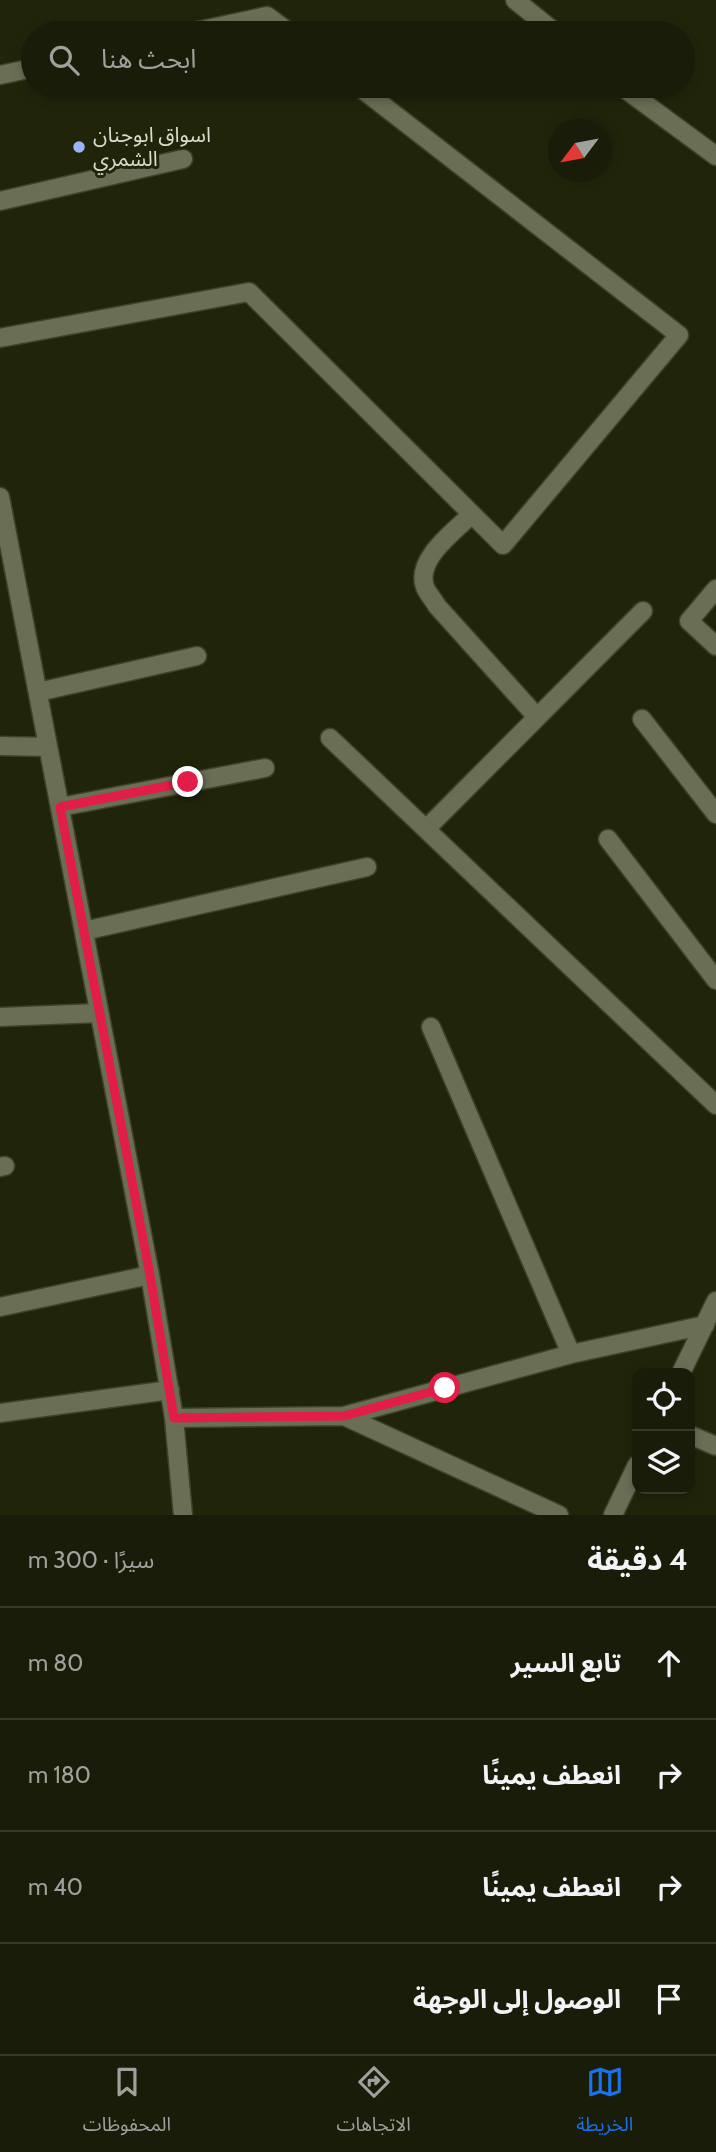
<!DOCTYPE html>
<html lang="ar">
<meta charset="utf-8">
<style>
:root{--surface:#181c08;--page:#252916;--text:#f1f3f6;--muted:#9fa19c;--line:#363a29;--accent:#1a73e8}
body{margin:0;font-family:Cabin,"Noto Sans Arabic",sans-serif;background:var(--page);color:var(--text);direction:rtl}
.controls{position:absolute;right:21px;bottom:21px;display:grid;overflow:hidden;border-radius:14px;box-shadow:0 4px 10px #0003}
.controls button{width:63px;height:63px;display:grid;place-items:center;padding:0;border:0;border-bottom:2px solid var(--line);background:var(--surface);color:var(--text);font:35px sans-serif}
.compass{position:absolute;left:548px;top:119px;width:63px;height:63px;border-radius:50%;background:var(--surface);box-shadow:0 4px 10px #0003;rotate:238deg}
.stop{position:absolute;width:21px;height:21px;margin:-16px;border:5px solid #e11d48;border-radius:50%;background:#fff}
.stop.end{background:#e11d48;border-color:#fff;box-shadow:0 2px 7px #0008}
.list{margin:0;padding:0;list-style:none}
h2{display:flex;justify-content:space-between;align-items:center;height:91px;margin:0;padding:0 28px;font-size:30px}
h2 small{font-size:23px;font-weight:400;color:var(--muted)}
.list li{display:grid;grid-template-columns:46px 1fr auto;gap:21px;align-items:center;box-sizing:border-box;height:112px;padding:0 28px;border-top:2px solid var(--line)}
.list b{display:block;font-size:26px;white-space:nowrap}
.list em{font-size:23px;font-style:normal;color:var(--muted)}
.icon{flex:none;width:38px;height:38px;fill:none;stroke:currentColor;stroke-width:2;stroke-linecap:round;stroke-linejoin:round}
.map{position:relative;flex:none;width:716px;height:1515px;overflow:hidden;direction:ltr}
.search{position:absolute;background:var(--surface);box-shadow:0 4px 10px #0003;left:21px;right:21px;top:21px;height:77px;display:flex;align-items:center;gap:18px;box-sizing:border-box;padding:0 24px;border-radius:38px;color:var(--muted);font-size:26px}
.sheet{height:539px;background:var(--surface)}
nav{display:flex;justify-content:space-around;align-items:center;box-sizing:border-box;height:98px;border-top:2px solid var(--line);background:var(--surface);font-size:19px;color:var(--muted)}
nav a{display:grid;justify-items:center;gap:4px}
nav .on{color:var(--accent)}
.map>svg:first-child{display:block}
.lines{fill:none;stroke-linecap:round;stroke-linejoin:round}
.minor-casing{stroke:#3d4229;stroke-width:21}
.minor{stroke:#696e55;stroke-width:18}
.route{stroke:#e11d48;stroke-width:9}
.poi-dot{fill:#99b5fd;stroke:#20250a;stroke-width:2.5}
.labels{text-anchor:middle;stroke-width:6;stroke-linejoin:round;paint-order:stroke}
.poi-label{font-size:21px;fill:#d8dccc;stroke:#20250a;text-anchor:start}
</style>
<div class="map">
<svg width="716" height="1515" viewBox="0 0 716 1515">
<rect width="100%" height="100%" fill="#20250a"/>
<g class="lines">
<defs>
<path id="minor" d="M515 0 556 33
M188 33 267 16 290 33
M0 75 33 68
M621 86 716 156
M0 201 183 159
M0 338 249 292 503 545 679 335 358 86
M0 497 150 1275 174 1418 183 1515
M472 514C455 531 415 559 425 587 427 593 434 600 437 606L537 717
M716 589 689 621 716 646
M38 692 197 656
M642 719 716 814
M330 738 716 1105
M0 746 48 747
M60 807 265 768
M426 829 643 611
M608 839 716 980
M84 931 367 867
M0 1017 99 1013
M431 1027 571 1354
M0 1167 5 1166
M0 1307 150 1275
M681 1373 716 1301
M0 1413 170 1390
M344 1416 559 1515
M174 1418 344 1416 571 1354 705 1325
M690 1435 716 1446
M613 1515 637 1465"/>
</defs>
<use href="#minor" class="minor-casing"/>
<use href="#minor" class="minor"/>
</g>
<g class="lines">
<path class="route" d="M188 782 60 807 150 1275 174 1418 344 1416 445 1388"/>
</g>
<circle class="poi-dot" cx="79" cy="147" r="7"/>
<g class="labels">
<g class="poi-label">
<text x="93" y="142">اسواق ابوجنان<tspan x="93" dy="24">الشمري</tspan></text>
</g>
</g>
</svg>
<div class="controls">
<button><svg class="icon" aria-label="locate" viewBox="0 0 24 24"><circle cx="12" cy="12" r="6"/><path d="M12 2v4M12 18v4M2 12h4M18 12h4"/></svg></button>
<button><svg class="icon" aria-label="layers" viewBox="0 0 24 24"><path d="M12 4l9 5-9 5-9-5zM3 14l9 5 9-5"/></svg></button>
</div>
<svg class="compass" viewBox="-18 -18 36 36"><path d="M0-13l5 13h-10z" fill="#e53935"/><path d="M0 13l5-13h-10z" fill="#9fa19c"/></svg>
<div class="stop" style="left:445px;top:1388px"></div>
<div class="stop end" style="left:188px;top:782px"></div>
<div class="search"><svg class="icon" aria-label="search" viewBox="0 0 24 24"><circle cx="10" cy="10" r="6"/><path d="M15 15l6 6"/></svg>ابحث هنا</div>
</div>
<section class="sheet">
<h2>4 دقيقة<small>سيرًا · 300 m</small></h2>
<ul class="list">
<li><svg class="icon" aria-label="ahead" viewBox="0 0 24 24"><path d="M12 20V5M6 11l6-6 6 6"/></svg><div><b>تابع السير</b></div><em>80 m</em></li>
<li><svg class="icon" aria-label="right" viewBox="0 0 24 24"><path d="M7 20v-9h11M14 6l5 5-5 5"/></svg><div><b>انعطف يمينًا</b></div><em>180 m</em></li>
<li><svg class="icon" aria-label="right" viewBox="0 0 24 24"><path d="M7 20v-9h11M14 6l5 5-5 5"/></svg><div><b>انعطف يمينًا</b></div><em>40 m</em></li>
<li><svg class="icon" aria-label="arrive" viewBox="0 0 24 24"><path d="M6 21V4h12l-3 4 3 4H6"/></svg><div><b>الوصول إلى الوجهة</b></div></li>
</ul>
</section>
<nav>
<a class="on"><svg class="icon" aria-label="map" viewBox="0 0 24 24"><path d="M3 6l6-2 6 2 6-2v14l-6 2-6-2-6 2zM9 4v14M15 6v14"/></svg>الخريطة</a>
<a><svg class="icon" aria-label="directions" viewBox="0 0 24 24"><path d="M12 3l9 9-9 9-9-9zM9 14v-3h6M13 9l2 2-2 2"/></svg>الاتجاهات</a>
<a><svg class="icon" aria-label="saved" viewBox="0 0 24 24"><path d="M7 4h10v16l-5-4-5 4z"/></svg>المحفوظات</a>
</nav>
